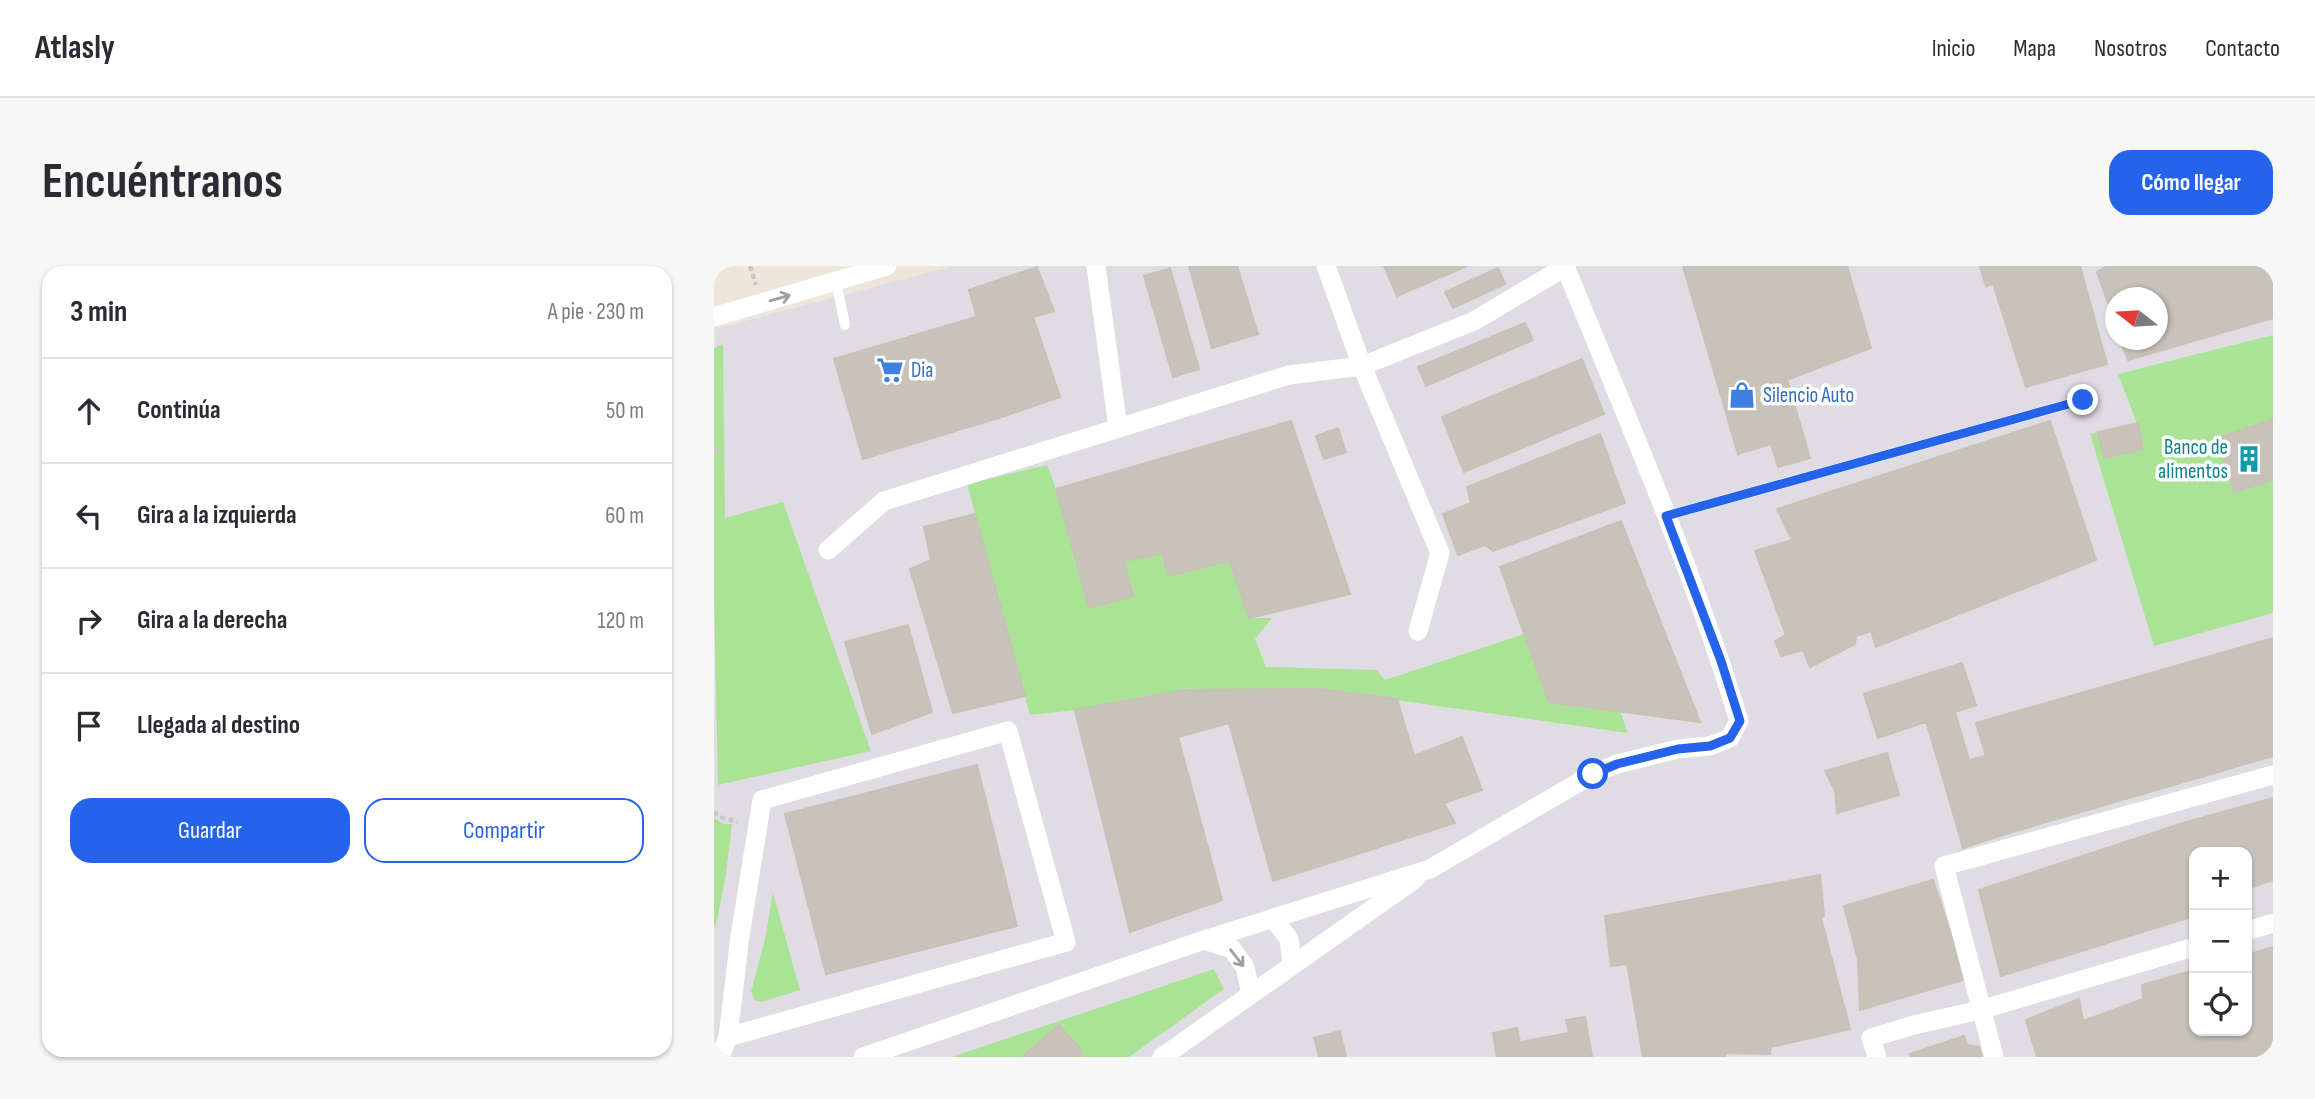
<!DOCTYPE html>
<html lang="es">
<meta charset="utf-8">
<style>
:root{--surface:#fff;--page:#f7f7f7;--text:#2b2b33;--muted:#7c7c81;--line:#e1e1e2;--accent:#2563eb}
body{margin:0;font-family:"Sofia Sans Condensed",sans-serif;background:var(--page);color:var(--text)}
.controls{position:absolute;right:21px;bottom:21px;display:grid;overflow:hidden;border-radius:14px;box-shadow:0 2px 5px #0004}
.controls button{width:63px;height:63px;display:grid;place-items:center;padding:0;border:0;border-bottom:2px solid var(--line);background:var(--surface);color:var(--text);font:35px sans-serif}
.compass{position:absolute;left:1391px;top:21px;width:63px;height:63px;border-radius:50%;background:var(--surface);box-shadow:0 2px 5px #0004;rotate:287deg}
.stop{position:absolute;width:21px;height:21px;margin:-16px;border:5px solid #2563eb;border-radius:50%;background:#fff}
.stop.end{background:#2563eb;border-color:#fff;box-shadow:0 2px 7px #0008}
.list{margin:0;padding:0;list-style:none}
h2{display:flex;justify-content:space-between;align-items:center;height:91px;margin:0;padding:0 28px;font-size:30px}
h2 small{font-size:23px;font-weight:400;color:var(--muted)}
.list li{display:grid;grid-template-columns:46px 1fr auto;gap:21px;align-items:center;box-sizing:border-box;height:105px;padding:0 28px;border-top:2px solid var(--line)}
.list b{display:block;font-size:26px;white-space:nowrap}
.list em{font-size:23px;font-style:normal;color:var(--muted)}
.actions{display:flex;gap:14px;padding:21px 28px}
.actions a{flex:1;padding:16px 0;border:2px solid var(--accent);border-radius:21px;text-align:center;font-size:24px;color:var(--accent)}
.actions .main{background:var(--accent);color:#fff}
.icon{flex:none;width:38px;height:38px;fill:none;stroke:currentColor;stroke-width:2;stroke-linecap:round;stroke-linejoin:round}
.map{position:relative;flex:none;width:1559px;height:791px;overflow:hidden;border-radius:21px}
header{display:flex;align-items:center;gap:42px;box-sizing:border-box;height:98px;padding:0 35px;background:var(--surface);border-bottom:2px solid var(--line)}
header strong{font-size:33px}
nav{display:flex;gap:38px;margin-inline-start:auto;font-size:24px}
.intro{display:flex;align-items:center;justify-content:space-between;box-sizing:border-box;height:168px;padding:0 42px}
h1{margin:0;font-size:49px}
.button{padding:18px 32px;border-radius:21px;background:var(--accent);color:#fff;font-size:24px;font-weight:700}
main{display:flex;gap:42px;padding:0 42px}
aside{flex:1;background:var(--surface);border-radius:21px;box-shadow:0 2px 5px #0004}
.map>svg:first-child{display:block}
.industrial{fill:#dfdce4;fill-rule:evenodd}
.green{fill:#abe396}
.building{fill:#c7c2ba;stroke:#c7c2b5;stroke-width:2}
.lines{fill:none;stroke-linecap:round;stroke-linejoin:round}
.path{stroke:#c7c7c7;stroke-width:4.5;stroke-dasharray:5 3.5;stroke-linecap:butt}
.lane{stroke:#fff;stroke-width:10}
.street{stroke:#fff;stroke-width:19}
.oneway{stroke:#9f9f9f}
.route{stroke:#2563eb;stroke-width:9}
.labels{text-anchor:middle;stroke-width:7;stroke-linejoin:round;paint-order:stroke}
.shop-label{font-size:21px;fill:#366cbe;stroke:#fff;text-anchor:start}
.culture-label{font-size:21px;fill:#0d838f;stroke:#fff;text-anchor:end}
</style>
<header>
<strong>Atlasly</strong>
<nav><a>Inicio</a><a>Mapa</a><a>Nosotros</a><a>Contacto</a></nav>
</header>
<div class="intro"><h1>Encuéntranos</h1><a class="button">Cómo llegar</a></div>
<main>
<aside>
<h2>3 min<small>A pie · 230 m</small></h2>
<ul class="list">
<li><svg class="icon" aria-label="ahead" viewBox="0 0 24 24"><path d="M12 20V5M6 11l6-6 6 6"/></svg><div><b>Continúa</b></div><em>50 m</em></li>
<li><svg class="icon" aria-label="left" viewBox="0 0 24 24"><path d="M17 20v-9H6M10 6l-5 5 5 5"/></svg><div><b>Gira a la izquierda</b></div><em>60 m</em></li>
<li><svg class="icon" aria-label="right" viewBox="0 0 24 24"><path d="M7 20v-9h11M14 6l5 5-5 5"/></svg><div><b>Gira a la derecha</b></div><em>120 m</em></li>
<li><svg class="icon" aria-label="arrive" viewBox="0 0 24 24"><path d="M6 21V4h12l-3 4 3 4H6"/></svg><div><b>Llegada al destino</b></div></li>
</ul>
<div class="actions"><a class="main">Guardar</a><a>Compartir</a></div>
</aside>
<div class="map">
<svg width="1559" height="791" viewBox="0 0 1559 791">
<rect width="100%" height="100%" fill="#ece6db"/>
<path class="industrial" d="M240 0H1559V791H0L1 63ZM1402 32H1444V74H1402ZM1480 586H1533V765H1480Z"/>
<path class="green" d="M1559 69V347L1440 380 1376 168 1423 157 1404 108Z
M9 78 11 252 69 236 157 485 4 519 0 329V82Z
M333 199 342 223 375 342 418 330 410 295 449 288 454 309 516 295 535 352H558L541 373 552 401 663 404 671 414 810 368 835 436 906 445 914 467 605 423 470 424 361 444 316 449 253 218Z
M0 552 10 558H18L12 608 2 659H0Z
M59 627 86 724 47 736 41 734 37 726 51 673Z
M500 703 510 723 415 791H238Z"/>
<path class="building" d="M475 0H523L544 68 498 82Z
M670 0H753L683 30Z
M969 0H1040L1096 192 1064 201 1057 178 1024 188Z
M1040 0H1133L1157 82 1073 114Z
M1266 0H1366L1393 98 1312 121 1279 18 1272 20Z
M1394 0H1559V52L1414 94 1406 74H1444V32H1402V59L1383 6Z
M323 1 340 45 319 51 346 131 291 150 255 24Z
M456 2 485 103 459 111 430 10Z
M784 2 791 18 739 42 731 26Z
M262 51 291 150 149 193 120 93Z
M811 57 819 74 712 120 704 101Z
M868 93 890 148 750 206 728 151Z
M1559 153V214L1520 226 1504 172Z
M577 155 636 328 535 352 516 295 454 310 449 288 410 295 419 330 375 342 342 223Z
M1336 155 1382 294 1162 381 1157 365 1142 370 1141 378 1096 401 1089 384 1067 390 1061 375 1072 369 1041 285 1078 274 1063 243Z
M1424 157 1429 183 1390 192 1384 166Z
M624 162 632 186 610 193 602 170Z
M886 168 911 237 779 285 771 279 744 289 729 248 757 237 753 221Z
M261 248 311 430 239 447 196 303 217 294 210 261Z
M907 255 986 456 835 436 786 301Z
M194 359 218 446 158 468 131 376Z
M1559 372V490L1295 567 1262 457Z
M1248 397 1262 439 1164 472 1150 428Z
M605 423 683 433 700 490 748 471 768 524 730 537 741 557 559 615 515 457 464 471 508 634 416 666 361 444 470 424Z
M1241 446 1255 494 1226 502 1212 456Z
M1173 487 1185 529 1123 547 1121 524 1111 505Z
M1271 490 1295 567 1249 582 1226 502Z
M263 499 303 660 112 708 71 548Z
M1559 532V614L1533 623V586H1480V593L1469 557Z
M1469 557 1480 593V650L1287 710 1265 624Z
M1106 609 1110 650 1040 667 1044 698 991 703 990 687 897 700 891 650Z
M1219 614 1252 713 1146 744 1144 694 1130 640Z
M1107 652 1136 763 1057 781 1056 788 1012 787 1011 791H929L913 697 990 687 991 703 1044 698 1040 667Z
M1559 681V791H1323L1312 754 1365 733 1369 755 1429 733 1428 719 1480 704V765H1533V689Z
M871 751 878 791H783L779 767 803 762 806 776 855 767 852 754Z
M345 759 368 785 365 791H308Z
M626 765 632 791H605L600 772Z
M1250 770 1253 779 1265 781 1268 791H1197L1196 788Z"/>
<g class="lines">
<path class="path" d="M36 0 42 19
M0 184H10
M0 546 5 551 24 556"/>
<path class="lane" d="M122 15 131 59
M952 250 1369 134"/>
<path class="street" d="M382 0 404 162
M612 0 648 100 726 287 704 365
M0 51 173 0
M114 284 170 235 575 109 648 100 760 55 851 1
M559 652 575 673 578 699
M1533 665 1559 657
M490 674 518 683 531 701 537 728
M6 791 14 771 26 670 48 534 294 465 352 676 14 771
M149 791 490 674 716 603 879 508 903 498 964 483 996 480 1016 472 1025 455C978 300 912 150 851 0
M448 791 701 613
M1163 791 1157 772 1200 759 1266 744 1480 681
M1280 791 1230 600 1559 509"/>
</g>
<defs><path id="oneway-shaft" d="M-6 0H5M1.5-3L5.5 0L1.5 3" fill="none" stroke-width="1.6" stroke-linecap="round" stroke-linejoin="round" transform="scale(1.75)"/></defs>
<g class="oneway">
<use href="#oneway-shaft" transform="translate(66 32) rotate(-16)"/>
<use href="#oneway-shaft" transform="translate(523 692) rotate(52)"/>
</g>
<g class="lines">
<path class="route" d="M879 508 903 498 964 483 996 480 1016 472 1026 455 1007 395 952 250 1369 134"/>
</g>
<defs>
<symbol id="supermarket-bare" viewBox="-9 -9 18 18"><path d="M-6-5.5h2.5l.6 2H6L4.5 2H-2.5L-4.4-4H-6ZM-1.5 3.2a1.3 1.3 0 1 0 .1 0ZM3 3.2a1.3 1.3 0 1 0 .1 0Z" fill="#3f7fe0" stroke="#fff" stroke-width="2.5" paint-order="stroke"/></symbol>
<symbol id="shop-bare" viewBox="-9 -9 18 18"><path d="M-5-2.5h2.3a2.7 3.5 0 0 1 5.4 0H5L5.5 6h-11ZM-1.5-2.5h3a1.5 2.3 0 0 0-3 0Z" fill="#3f7fe0" stroke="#fff" stroke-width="2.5" paint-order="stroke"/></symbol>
<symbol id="building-bare" viewBox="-9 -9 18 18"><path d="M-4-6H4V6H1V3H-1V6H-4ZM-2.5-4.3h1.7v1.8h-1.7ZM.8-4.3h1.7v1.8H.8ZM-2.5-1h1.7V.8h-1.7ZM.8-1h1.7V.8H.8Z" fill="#0f9aa8" stroke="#fff" stroke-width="2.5" paint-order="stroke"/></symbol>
</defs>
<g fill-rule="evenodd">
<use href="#supermarket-bare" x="157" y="85" width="38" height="38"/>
<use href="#shop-bare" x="1009" y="110" width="38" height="38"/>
<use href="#building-bare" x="1516" y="174" width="38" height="38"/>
</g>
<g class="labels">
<g class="shop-label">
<text x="197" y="111">Dia</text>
<text x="1049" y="136">Silencio Auto</text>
</g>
<g class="culture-label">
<text x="1514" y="188">Banco de<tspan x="1514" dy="24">alimentos</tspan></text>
</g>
</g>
</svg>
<div class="controls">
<button>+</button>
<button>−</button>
<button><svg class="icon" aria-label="locate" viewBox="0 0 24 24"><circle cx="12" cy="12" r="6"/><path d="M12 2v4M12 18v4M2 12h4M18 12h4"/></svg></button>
</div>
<svg class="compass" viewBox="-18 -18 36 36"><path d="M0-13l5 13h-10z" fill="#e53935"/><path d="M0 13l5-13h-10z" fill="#7c7c81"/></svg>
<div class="stop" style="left:879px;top:508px"></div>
<div class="stop end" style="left:1369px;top:134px"></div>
</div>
</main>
